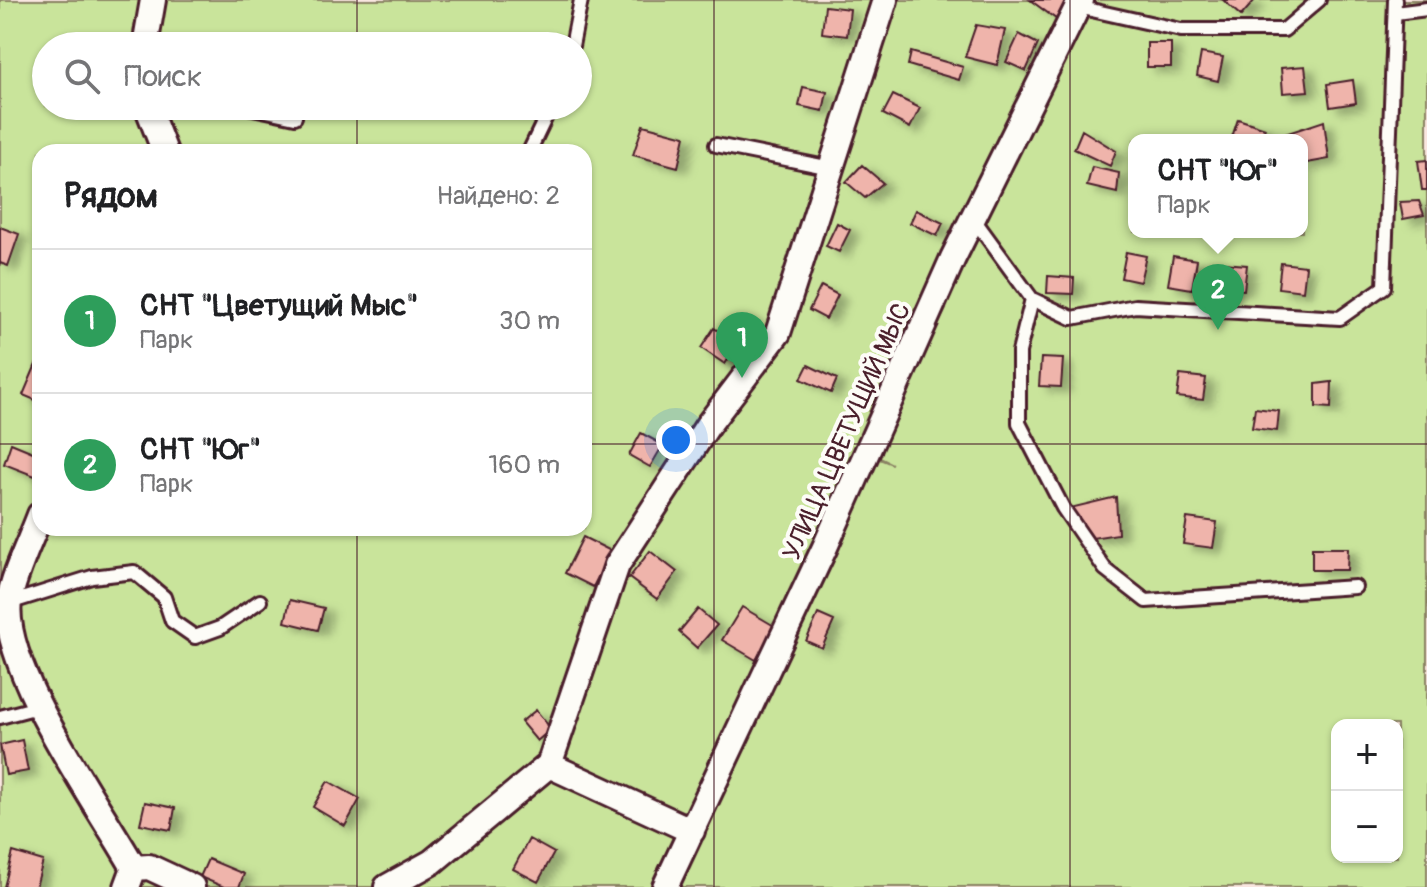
<!DOCTYPE html>
<html lang="ru">
<meta charset="utf-8">
<style>
:root{--surface:#fff;--page:#f6f6f6;--text:#202124;--muted:#757577;--line:#e0e0e0;--accent:#2563eb}
body{margin:0;font-family:Pangolin,sans-serif;background:var(--page);color:var(--text)}
.controls{position:absolute;right:24px;bottom:24px;display:grid;overflow:hidden;border-radius:16px;box-shadow:0 2px 6px #0004}
.controls button{width:72px;height:72px;display:grid;place-items:center;padding:0;border:0;border-bottom:2px solid var(--line);background:var(--surface);color:var(--text);font:40px sans-serif}
.you{position:absolute;left:676px;top:440px;width:28px;height:28px;margin:-20px;border:6px solid #fff;border-radius:50%;background:#1a73e8;box-shadow:0 0 0 12px #1a73e833}
.badge{display:grid;place-items:center;width:52px;height:52px;border-radius:50%;background:var(--accent);color:#fff;font-size:26px;font-weight:700}
.pin{position:absolute;translate:-50% -66px;filter:drop-shadow(0 2px 4px #0008)}
.pin::after{content:'';position:absolute;top:42px;width:28px;height:24px;background:inherit;clip-path:polygon(0 0,100% 0,50% 100%)}
.popup{position:absolute;left:1128px;top:134px;width:180px;height:104px;box-sizing:border-box;display:grid;place-content:center;border-radius:16px;background:var(--surface);filter:drop-shadow(0 2px 6px #0005);font-size:26px;white-space:nowrap;color:var(--muted)}
.popup b{font-size:30px;color:var(--text)}
.popup::after{content:'';position:absolute;left:50%;top:100%;margin-left:-16px;border:16px solid transparent;border-top-color:var(--surface)}
.list{margin:0;padding:0;list-style:none}
h2{display:flex;justify-content:space-between;align-items:center;height:104px;margin:0;padding:0 32px;font-size:34px}
h2 small{font-size:26px;font-weight:400;color:var(--muted)}
.list li{display:grid;grid-template-columns:52px 1fr auto;gap:24px;align-items:center;box-sizing:border-box;height:144px;padding:0 32px;border-top:2px solid var(--line)}
.list b{display:block;font-size:30px;white-space:nowrap}
.list p{margin:0;font-size:26px;white-space:nowrap;color:var(--muted)}
.list em{font-size:26px;font-style:normal;color:var(--muted)}
.icon{flex:none;width:44px;height:44px;fill:none;stroke:currentColor;stroke-width:2;stroke-linecap:round;stroke-linejoin:round}
.map{position:relative;flex:none;width:1427px;height:887px;overflow:hidden}
.search{position:absolute;background:var(--surface);box-shadow:0 2px 6px #0004;left:32px;top:32px;width:560px;height:88px;display:flex;align-items:center;gap:20px;box-sizing:border-box;padding:0 28px;border-radius:44px;color:var(--muted);font-size:30px}
.panel{position:absolute;background:var(--surface);box-shadow:0 2px 6px #0004;left:32px;top:144px;width:560px;height:392px;border-radius:24px}
.map>svg:first-child{display:block}
.green{fill:#c9e49b;stroke:#8a8263;stroke-width:2;fill-rule:evenodd}
.building{fill:#efb4ab;stroke:#4a1f2b;stroke-width:2;filter:url(#shadow)}
.lines{fill:none;stroke-linecap:round;stroke-linejoin:round}
.lane-casing{stroke:#4a1f2b;stroke-width:18}
.street-casing{stroke:#4a1f2b;stroke-width:30}
.lane{stroke:#fdfcf7;stroke-width:12}
.street{stroke:#fdfcf7;stroke-width:24}
.grid{fill:none;stroke:#4a1f2b;stroke-width:2;stroke-opacity:0.55}
.labels{text-anchor:middle;stroke-width:8;stroke-linejoin:round;paint-order:stroke}
.street-label{font-size:26px;fill:#4a1f2b;stroke:#fdfcf7}
</style>
<div class="map">
<svg width="1427" height="887" viewBox="0 0 1427 887">
<defs>
<filter id="shadow"><feDropShadow dx="9" dy="5" stdDeviation="4" flood-color="#0004"/></filter>
</defs>
<rect width="100%" height="100%" fill="#f9e6e0"/>
<filter id="ink" filterUnits="userSpaceOnUse"><feTurbulence type="fractalNoise" baseFrequency=".0125" numOctaves="2"/><feDisplacementMap in="SourceGraphic" scale="16" xChannelSelector="R" yChannelSelector="G"/><feConvolveMatrix kernelMatrix="1 2 1 2 8 2 1 2 1" color-interpolation-filters="sRGB"/></filter>
<g filter="url(#ink)">
<path class="green" d="M0 0H1427V887H0ZM46 46H578V106H46ZM1134 140H1302V232H1134ZM40 152H584V528H40ZM935 302 946 309 874 455 892 464 867 454ZM1337 725H1397V857H1337Z"/>
<path class="building" d="M1030 0H1069L1056 19Z
M1223 0H1255L1241 16Z
M825 6 850 9 847 36 822 33Z
M976 25 1005 30 997 65 965 57Z
M1019 34 1038 44 1026 71 1006 62Z
M1147 43H1171V67H1147Z
M911 52 963 67 959 80 908 65Z
M1201 53 1223 57 1218 81 1197 76Z
M1305 66 1308 91 1283 93 1281 68Z
M1353 80 1356 103 1330 107 1327 84Z
M803 87 827 92 823 111 799 106Z
M893 95 920 108 910 128 883 114Z
M1238 119 1265 128 1261 140H1231Z
M1324 121 1329 159 1302 164V140H1282V135Z
M643 125 685 136 678 167 633 155Z
M1082 130 1116 151 1110 166 1074 149Z
M1427 160V190H1422L1418 161Z
M862 165 883 183 865 198 846 182Z
M1092 167 1119 173 1117 193 1087 186Z
M1419 201 1424 215 1403 219 1400 202Z
M916 210 943 223 937 236 910 223Z
M837 223 850 230 839 252 826 246Z
M0 227 19 234 8 266 0 263Z
M1126 252 1146 256 1140 282 1121 278Z
M1173 256 1197 260 1192 289 1168 285Z
M1222 263 1247 265 1244 290 1220 288Z
M1281 263 1306 266 1303 291 1278 288Z
M1048 276 1074 278 1073 294 1047 293Z
M821 286 838 295 826 319 809 310Z
M714 328 738 344 725 364 701 348Z
M40 355V402L23 395Z
M1041 358 1063 359 1061 387 1039 386Z
M808 365 837 379 831 393 801 379Z
M1180 375 1206 378 1203 400 1177 397Z
M1332 382 1331 408 1316 407V384Z
M1255 408 1279 411 1277 431 1252 428Z
M641 433 663 445 650 467 629 455Z
M11 443 40 455V478L4 464Z
M1116 497 1118 534 1092 538 1070 508Z
M1187 518 1217 522 1213 548 1183 544Z
M583 537 611 551 593 587 565 573Z
M1312 548H1348L1347 570H1312Z
M650 551 677 572 657 599 629 578Z
M290 600 324 608 318 630 285 622Z
M742 607 776 627 756 660 722 640Z
M698 609 717 625 697 648 679 632Z
M818 614 834 621 822 648 806 641Z
M536 710 551 729 537 741 521 722Z
M22 740 28 771 6 775 0 745Z
M328 781 360 799 345 826 313 807Z
M145 802 175 808 171 830 140 824Z
M529 839 554 853 538 882 513 869Z
M13 852 43 861 36 887H4Z
M208 859 244 874 239 887H224L200 877Z"/>
<g class="lines">
<defs>
<path id="lane" d="M1078 7 1181 30H1284L1319 0
M1395 13 1427 9
M572 46 581 0
M243 106 295 117
M716 145 831 168
M529 152 551 106
M973 218 1032 299 1072 318 1135 306 1340 318 1384 287 1395 0
M1032 299 1019 352V423L1063 508 1105 569 1146 601 1355 587
M9 603 92 577 134 572 164 597 172 621 195 637 220 628 260 601
M0 717 38 707"/>
<path id="street" d="M145 46 153 0
M147 106 165 152
M40 515C30 542 14 573 9 601 0 669 100 807 134 868L127 887
M549 765 692 831
M134 868 149 867 192 887
M387 887 432 862 549 765 617 565 708 425 778 333 885 0
M665 887 825 547 953 258 1081 0"/>
</defs>
<use href="#lane" class="lane-casing"/>
<use href="#street" class="street-casing"/>
<use href="#lane" class="lane"/>
<use href="#street" class="street"/>
</g>
</g>
<path class="grid" d="M357 0V46M714 0V887M1070 0V887M357 106V152M0 444H40M584 444H1427M357 528V887"/>
<g class="labels">
<g class="street-label">
<text transform="translate(846 431) rotate(-66)" y="9">УЛИЦА ЦВЕТУЩИЙ МЫС</text>
</g>
</g>
</svg>
<div class="controls">
<button>+</button>
<button>−</button>
</div>
<div class="you"></div>
<div class="pin badge" style="left:742px;top:378px;background:#2e9e5b">1</div>
<div class="pin badge" style="left:1218px;top:330px;background:#2e9e5b">2</div>
<div class="popup"><b>СНТ &quot;Юг&quot;</b>Парк</div>
<div class="search"><svg class="icon" aria-label="search" viewBox="0 0 24 24"><circle cx="10" cy="10" r="6"/><path d="M15 15l6 6"/></svg>Поиск</div>
<section class="panel">
<h2>Рядом<small>Найдено: 2</small></h2>
<ul class="list">
<li><span class="badge" style="background:#2e9e5b">1</span><div><b>СНТ &quot;Цветущий Мыс&quot;</b><p>Парк</p></div><em>30 m</em></li>
<li><span class="badge" style="background:#2e9e5b">2</span><div><b>СНТ &quot;Юг&quot;</b><p>Парк</p></div><em>160 m</em></li>
</ul>
</section>
</div>
